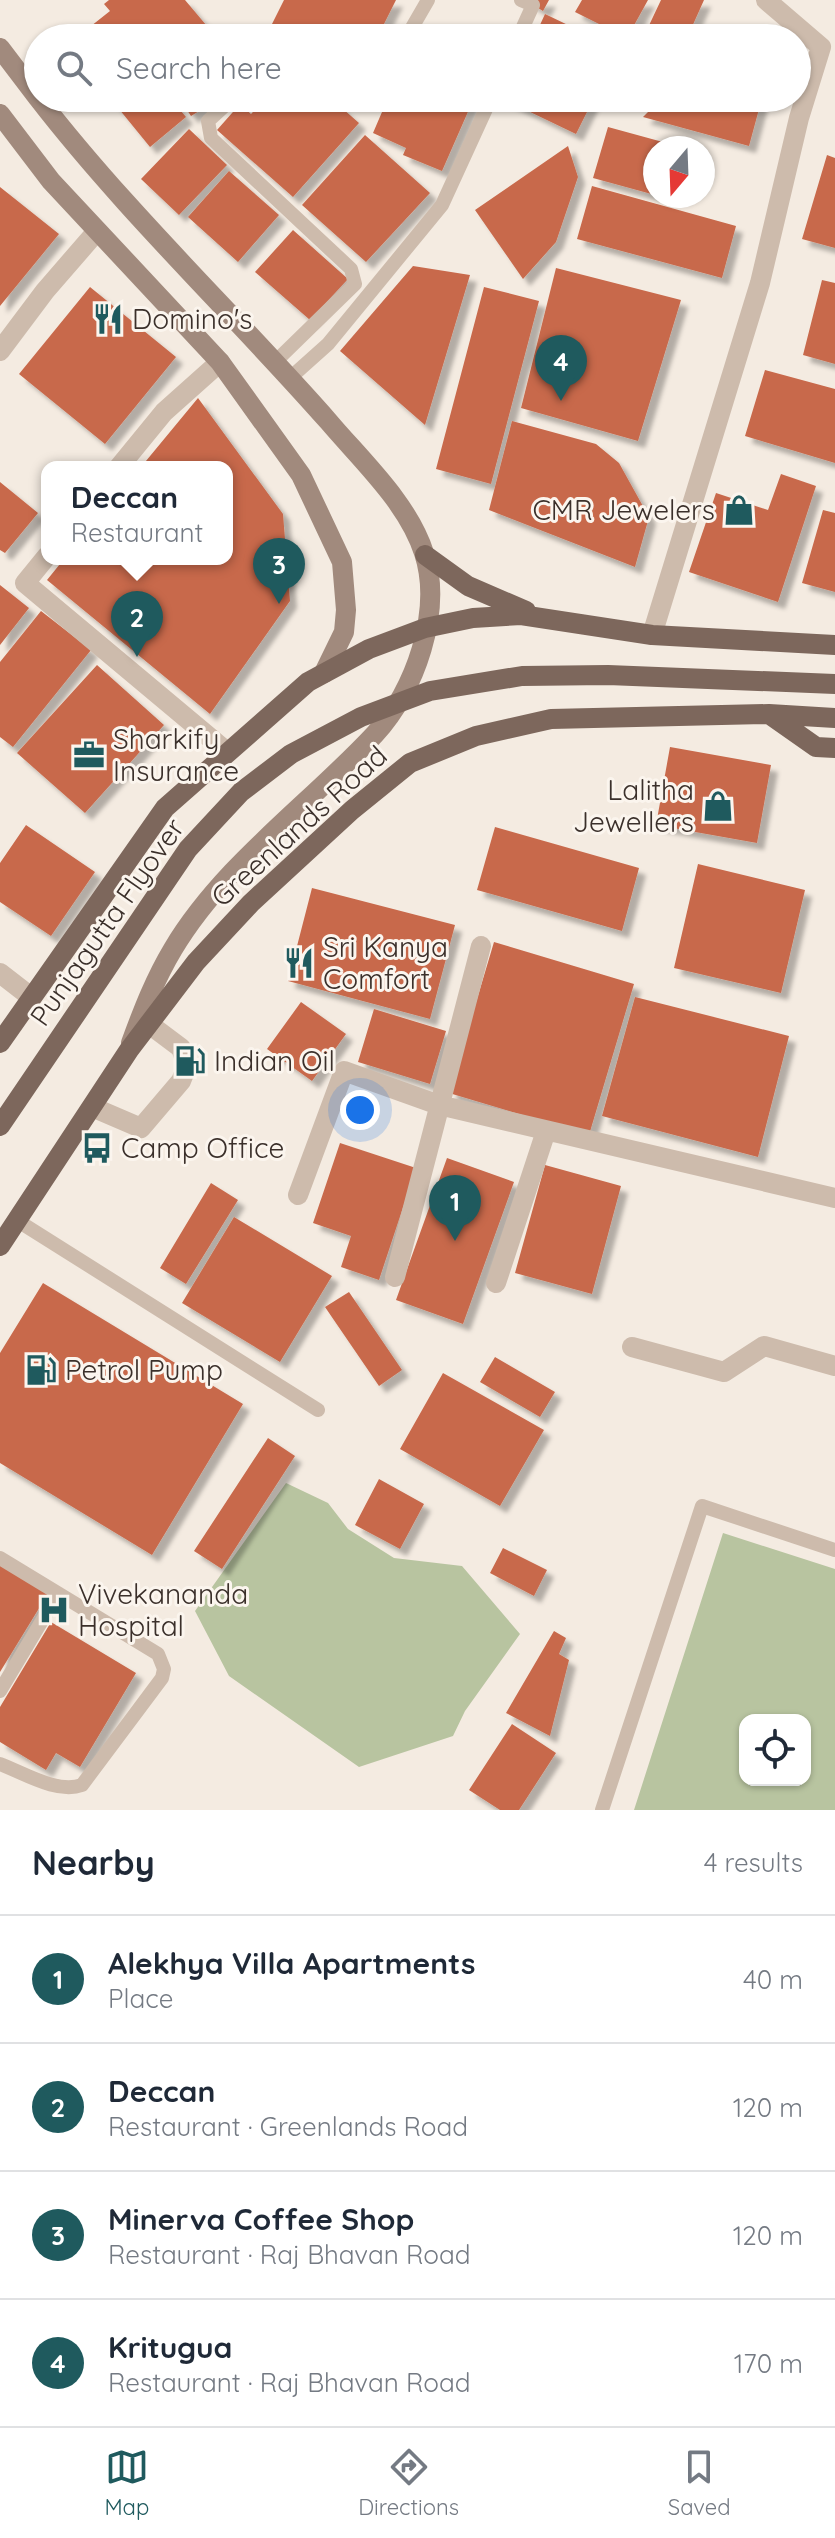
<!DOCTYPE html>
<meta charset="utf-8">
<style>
:root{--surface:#fff;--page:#f2f2f3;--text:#1f2937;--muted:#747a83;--line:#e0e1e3;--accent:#1f5a5e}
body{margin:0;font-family:Quicksand,sans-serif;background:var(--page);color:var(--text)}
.controls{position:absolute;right:24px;bottom:24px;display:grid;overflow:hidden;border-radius:16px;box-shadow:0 2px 6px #0004}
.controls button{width:72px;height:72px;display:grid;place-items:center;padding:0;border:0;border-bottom:2px solid var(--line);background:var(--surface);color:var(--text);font:40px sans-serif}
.compass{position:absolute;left:643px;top:136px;width:72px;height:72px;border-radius:50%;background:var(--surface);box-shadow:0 2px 6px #0004;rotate:199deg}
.you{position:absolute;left:360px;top:1110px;width:28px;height:28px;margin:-20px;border:6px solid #fff;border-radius:50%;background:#1a73e8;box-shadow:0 0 0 12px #1a73e833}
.badge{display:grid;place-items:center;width:52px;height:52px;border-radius:50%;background:var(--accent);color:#fff;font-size:26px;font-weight:700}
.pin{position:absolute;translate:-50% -66px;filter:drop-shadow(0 2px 4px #0008)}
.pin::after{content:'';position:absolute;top:42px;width:28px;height:24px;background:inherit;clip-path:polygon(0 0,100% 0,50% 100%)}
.popup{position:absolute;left:41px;top:461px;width:192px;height:104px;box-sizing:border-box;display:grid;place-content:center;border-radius:16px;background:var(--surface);filter:drop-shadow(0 2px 6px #0005);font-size:26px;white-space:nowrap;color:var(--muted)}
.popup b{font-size:30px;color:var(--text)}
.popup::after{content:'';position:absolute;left:50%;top:100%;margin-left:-16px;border:16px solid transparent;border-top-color:var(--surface)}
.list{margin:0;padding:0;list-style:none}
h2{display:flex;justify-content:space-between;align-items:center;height:104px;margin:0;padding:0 32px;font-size:34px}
h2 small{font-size:26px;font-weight:400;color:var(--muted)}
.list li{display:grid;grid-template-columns:52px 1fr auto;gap:24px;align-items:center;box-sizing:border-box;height:128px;padding:0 32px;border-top:2px solid var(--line)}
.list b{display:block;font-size:30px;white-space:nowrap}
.list p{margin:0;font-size:26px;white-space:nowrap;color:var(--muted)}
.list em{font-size:26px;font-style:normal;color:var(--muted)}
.icon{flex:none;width:44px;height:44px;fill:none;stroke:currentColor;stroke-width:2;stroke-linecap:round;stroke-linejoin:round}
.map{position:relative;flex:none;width:835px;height:1810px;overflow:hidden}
.search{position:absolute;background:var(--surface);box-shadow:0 2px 6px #0004;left:24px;right:24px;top:24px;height:88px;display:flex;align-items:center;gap:20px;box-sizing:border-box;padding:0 28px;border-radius:44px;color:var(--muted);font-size:30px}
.sheet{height:616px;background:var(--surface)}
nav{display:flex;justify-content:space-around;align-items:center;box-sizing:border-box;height:112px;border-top:2px solid var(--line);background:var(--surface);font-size:22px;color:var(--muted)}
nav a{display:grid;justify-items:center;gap:4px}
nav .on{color:var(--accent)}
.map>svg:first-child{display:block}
.green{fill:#b8c4a0;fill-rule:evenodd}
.building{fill:#c8694b;filter:url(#shadow)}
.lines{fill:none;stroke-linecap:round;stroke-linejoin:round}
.lane{stroke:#cdbbac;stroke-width:14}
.street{stroke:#cdbbac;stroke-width:20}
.secondary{stroke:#a18a7d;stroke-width:20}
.primary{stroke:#7d675c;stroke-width:20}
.primary-bridge{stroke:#7d675c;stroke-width:20}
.labels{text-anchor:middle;stroke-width:6;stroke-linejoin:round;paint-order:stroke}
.poi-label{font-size:28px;fill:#3b302b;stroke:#fbf5ee;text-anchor:start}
.street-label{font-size:28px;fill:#3b302b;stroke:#fbf5ee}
</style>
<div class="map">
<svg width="835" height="1810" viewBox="0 0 835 1810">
<defs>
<filter id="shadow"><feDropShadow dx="7" dy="7" stdDeviation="2" flood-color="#0004"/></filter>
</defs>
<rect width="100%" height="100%" fill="#f4ebe1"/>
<path class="green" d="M286 1483 328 1503 348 1529 394 1558 462 1566 520 1634 465 1711 453 1736 359 1767 229 1676 195 1611Z
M723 1533 835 1569V1810H634ZM745 1720H805V1780H745Z"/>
<path class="building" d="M109 0H185L212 32 205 38H93L86 30 110 11 104 4Z
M284 0H396L377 38H265Z
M525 0H549L543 11Z
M582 0H648L627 38 575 12Z
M661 0H704L687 38H643Z
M545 14 595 38H534Z
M110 98H170L186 117 150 147Z
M179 98H220L191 116Z
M266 98H309L325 112 334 101 359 123 293 197 217 130 240 104 251 114Z
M388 98H474L442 171 403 155 406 148 373 133Z
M501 98H594L576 134Z
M662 98H762L749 146 643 117Z
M608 127 681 147 655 148V195L593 178Z
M189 129 227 165 179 215 141 179Z
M365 135 430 193 366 262 302 205Z
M568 146 578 177 556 242 523 279 475 210Z
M827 155 835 158V248L802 239Z
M229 171 279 215 238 262 188 217Z
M592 186 736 226 722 278 577 239Z
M0 187 59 234 0 306Z
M293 230 348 279 310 320 255 272Z
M413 266 470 275 425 425 340 351Z
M556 268 681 300 638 441 521 408Z
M822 280 835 283V364L803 355Z
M90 287 176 357 105 444 19 374Z
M484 287 539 301 491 484 436 469Z
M765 370 835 389V463L745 436Z
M198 398 283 514 290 601 210 714 47 580 64 559H227V467H141Z
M512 421 596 444 619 463 649 517 635 567 489 510Z
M781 474 816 486 778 602 689 572 716 493 768 510Z
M0 482 38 513 5 553 0 550Z
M823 510 835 513V592L802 583Z
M0 585 29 608 0 645Z
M41 611 91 650 13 747 0 737V662Z
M97 665 164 725 85 813 17 753Z
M670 747 771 765 757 843 656 825Z
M26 825 95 872 51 936 0 902V863Z
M495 827 639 868 622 931 477 890Z
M698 864 805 890 781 993 674 968Z
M312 888 455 925 430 1019 288 981Z
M494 942 634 984 589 1135 449 1093Z
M635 997 789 1036 758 1157 602 1116Z
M301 1002 346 1034 312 1081 267 1049Z
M374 1009 446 1031 430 1084 358 1062Z
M340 1143 416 1168 379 1280 341 1267 351 1236 313 1223Z
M447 1158 514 1182 463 1324 396 1300Z
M545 1165 621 1186 592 1294 515 1273Z
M211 1183 238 1200 186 1284 160 1268Z
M234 1217 332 1276 280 1362 182 1303Z
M43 1283 243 1404 152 1555 0 1463V1353Z
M349 1292 402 1370 379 1386 325 1307Z
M495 1357 555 1392 540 1417 480 1382Z
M443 1373 544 1430 500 1506 400 1449Z
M268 1438 295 1456 222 1569 194 1551Z
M379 1479 424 1504 400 1549 355 1525Z
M503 1548 547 1570 534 1596 490 1573Z
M0 1563 49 1592 0 1672Z
M51 1622 136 1673 80 1767 56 1753 46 1770 0 1742V1707Z
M554 1631 566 1638 559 1654 569 1660 550 1736 506 1713Z
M512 1724 556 1753 519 1810H500L469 1790Z"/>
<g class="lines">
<path class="lane" d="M406 38 428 0
M518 38 533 5 521 0
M233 98 208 121 211 138 351 269 355 284 275 362
M355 98 368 103 370 98
M290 378 328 344 442 205 491 98
M18 1221 318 1410
M0 1558 158 1654 164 1669 162 1678 82 1785C57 1794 24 1773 0 1764
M0 1691 58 1594
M602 1810 702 1506 835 1550"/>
<path class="street" d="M0 351 45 291 97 231
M119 467 164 412 220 362
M47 556 25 583 227 752
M652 635 760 283 799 118 821 47 766 0
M0 973 31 997
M92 1107 141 1128 181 1081 187 1066 181 1048 149 1024
M298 1195 344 1071 439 1105 835 1198
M395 1277 481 946
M496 1283 546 1131
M632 1347 724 1372 764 1346 835 1366"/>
<path class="secondary" d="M0 48 38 98
M38 98C127 213 233 313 329 422 362 461 408 503 424 553 443 611 415 691 375 734 309 805 223 865 173 949 155 979 143 1010 131 1043
M0 114 51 181 220 362 301 475 342 562 346 610 344 632 324 673"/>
<path class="primary" d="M425 555 468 586 526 611
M769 714 816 747 835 748
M0 1043 165 808 308 682 369 649 425 628 473 618 521 615 652 635 835 645
M0 1246 129 1050 196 962 251 903 352 810 410 763 476 736 551 719 769 714 835 718"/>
<path class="primary-bridge" d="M0 1126 188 849 241 792 291 754 361 717 430 691 522 676 608 675 835 684"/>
</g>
<defs>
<symbol id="restaurant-bare" viewBox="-9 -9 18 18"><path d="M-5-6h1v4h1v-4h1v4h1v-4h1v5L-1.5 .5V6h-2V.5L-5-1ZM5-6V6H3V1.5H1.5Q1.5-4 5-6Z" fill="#1f5a5e" stroke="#fbf5ee" stroke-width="2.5" paint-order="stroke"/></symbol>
<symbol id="shop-bare" viewBox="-9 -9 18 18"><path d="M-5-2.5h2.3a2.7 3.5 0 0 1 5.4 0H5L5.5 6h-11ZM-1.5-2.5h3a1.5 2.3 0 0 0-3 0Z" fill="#1f5a5e" stroke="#fbf5ee" stroke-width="2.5" paint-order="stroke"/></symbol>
<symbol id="office-bare" viewBox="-9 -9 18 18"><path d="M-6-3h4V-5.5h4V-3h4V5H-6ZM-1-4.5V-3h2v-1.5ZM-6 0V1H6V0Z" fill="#1f5a5e" stroke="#fbf5ee" stroke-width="2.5" paint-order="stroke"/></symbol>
<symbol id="fuel-bare" viewBox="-9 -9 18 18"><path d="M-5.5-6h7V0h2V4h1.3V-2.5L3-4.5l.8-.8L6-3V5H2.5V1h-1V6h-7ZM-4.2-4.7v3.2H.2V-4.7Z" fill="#1f5a5e" stroke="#fbf5ee" stroke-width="2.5" paint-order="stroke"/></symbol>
<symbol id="bus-bare" viewBox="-9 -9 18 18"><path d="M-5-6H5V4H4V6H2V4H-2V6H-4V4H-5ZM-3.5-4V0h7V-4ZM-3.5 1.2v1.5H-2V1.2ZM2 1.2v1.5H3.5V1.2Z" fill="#1f5a5e" stroke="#fbf5ee" stroke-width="2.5" paint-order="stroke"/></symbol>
<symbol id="hospital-bare" viewBox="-9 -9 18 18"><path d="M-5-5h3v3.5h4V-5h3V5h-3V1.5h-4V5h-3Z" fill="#1f5a5e" stroke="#fbf5ee" stroke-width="2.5" paint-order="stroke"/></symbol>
</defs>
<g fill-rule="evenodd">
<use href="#restaurant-bare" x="86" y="297" width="44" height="44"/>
<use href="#shop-bare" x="717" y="488" width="44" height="44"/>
<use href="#office-bare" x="67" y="733" width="44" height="44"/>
<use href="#shop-bare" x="696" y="784" width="44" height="44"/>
<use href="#restaurant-bare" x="277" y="941" width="44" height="44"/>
<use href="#fuel-bare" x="168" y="1039" width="44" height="44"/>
<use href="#bus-bare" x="75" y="1126" width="44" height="44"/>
<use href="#fuel-bare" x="19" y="1348" width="44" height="44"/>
<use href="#hospital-bare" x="32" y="1588" width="44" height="44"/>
</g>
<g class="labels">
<g class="poi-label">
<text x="132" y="329">Domino's</text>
<text x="715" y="520" text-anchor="end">CMR Jewelers</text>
<text x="113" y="749">Sharkify<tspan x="113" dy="32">Insurance</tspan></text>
<text x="694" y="800" text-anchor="end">Lalitha<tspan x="694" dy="32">Jewellers</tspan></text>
<text x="323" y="957">Sri Kanya<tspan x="323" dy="32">Comfort</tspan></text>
<text x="214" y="1071">Indian Oil</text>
<text x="121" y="1158">Camp Office</text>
<text x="65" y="1380">Petrol Pump</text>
<text x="78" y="1604">Vivekananda<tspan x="78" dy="32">Hospital</tspan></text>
</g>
<g class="street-label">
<text transform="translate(299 826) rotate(-42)" y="10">Greenlands Road</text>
<text transform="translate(107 922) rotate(-55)" y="10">Punjagutta Flyover</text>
</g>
</g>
</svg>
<div class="controls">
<button><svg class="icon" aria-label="locate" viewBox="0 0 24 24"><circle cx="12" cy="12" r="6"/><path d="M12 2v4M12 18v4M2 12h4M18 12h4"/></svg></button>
</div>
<svg class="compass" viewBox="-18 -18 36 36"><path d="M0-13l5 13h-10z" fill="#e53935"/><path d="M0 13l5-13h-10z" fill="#747a83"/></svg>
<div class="you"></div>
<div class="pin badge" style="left:455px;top:1241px">1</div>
<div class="pin badge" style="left:137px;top:657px">2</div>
<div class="popup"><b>Deccan</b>Restaurant</div>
<div class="pin badge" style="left:279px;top:604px">3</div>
<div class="pin badge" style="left:561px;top:401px">4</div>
<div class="search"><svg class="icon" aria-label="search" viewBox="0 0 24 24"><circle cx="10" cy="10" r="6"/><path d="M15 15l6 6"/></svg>Search here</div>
</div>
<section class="sheet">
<h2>Nearby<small>4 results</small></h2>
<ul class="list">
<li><span class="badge">1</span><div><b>Alekhya Villa Apartments</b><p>Place</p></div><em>40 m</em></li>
<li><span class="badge">2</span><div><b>Deccan</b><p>Restaurant · Greenlands Road</p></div><em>120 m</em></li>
<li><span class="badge">3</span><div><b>Minerva Coffee Shop</b><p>Restaurant · Raj Bhavan Road</p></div><em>120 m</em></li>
<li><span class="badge">4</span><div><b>Kritugua</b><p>Restaurant · Raj Bhavan Road</p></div><em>170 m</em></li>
</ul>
</section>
<nav>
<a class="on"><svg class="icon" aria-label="map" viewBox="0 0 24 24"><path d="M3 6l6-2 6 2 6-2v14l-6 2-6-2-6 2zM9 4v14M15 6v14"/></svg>Map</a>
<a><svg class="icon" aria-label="directions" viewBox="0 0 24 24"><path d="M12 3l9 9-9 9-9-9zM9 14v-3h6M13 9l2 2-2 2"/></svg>Directions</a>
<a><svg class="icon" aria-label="saved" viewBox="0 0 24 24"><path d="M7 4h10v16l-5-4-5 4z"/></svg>Saved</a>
</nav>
